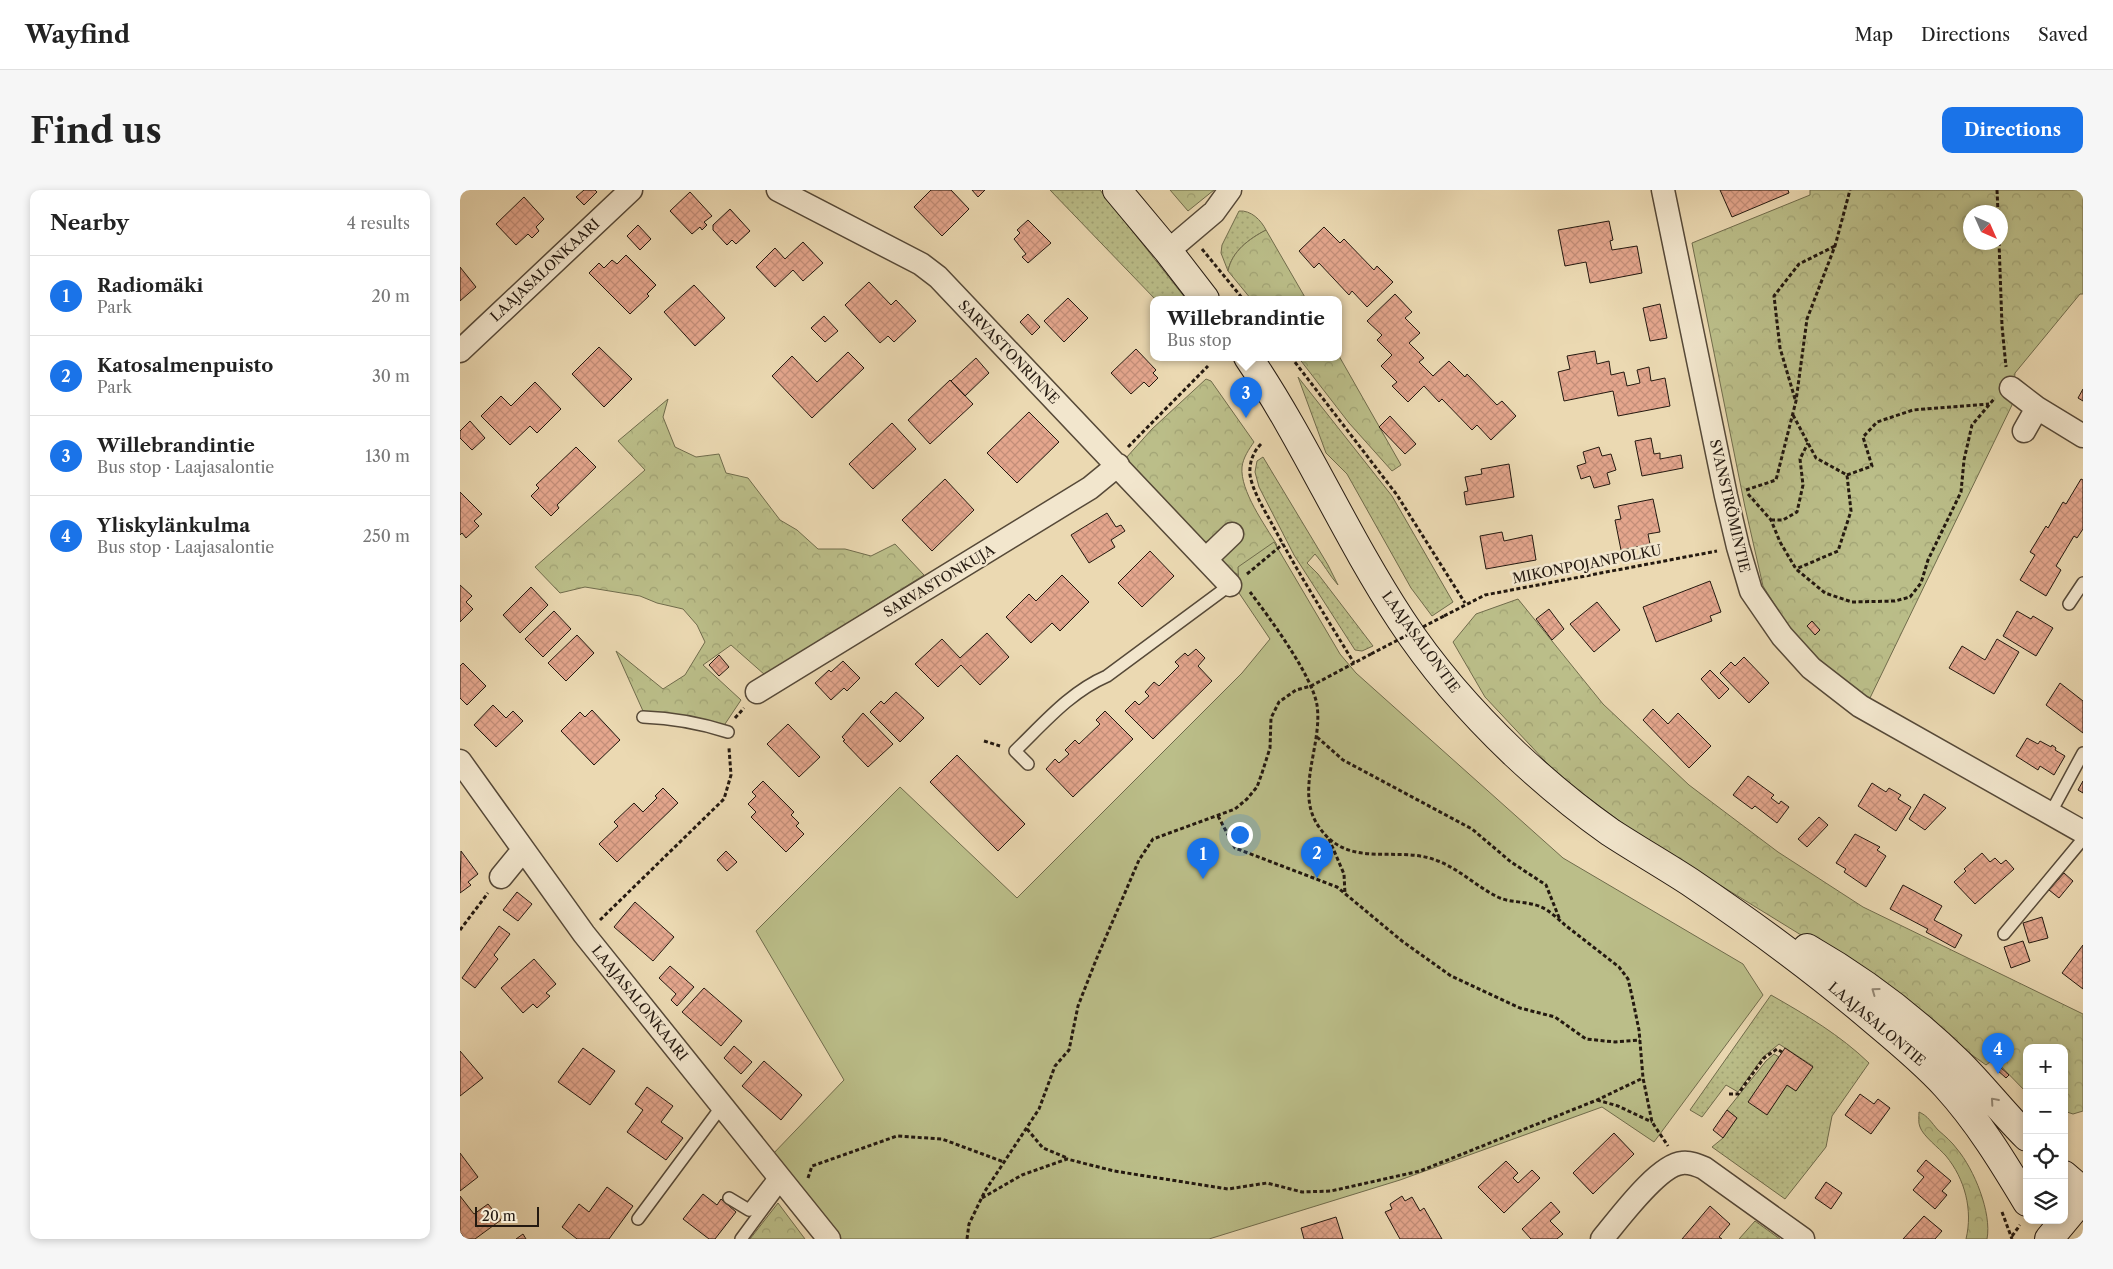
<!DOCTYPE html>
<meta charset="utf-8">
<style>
:root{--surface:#fff;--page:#f6f6f6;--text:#222;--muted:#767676;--line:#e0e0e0;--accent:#1a73e8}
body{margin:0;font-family:"Libre Caslon Text",serif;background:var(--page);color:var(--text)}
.controls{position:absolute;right:15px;bottom:15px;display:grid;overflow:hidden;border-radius:10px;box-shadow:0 2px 8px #0003}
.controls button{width:45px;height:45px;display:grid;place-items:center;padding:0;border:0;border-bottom:1px solid var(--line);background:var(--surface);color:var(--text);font:25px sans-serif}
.compass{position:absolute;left:1503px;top:15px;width:45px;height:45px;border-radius:50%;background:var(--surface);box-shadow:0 2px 8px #0003;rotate:135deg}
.scale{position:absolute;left:15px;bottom:12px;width:64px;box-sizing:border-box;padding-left:5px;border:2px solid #241910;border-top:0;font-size:14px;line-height:18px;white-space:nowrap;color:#241910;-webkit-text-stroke:4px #f2e6cd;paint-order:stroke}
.you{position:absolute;left:779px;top:644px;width:18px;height:18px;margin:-12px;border:4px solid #fff;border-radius:50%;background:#1a73e8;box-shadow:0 0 0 8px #1a73e833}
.badge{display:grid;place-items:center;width:32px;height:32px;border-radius:50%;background:var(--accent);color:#fff;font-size:16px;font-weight:700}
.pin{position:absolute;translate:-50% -41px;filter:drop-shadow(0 1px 2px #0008)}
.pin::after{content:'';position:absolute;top:26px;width:18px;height:15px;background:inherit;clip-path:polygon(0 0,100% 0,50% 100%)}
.popup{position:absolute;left:690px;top:106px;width:192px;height:65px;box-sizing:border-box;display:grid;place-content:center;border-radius:10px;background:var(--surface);filter:drop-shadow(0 1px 4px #0005);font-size:16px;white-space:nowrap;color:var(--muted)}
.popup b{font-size:19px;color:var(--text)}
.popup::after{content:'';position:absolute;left:50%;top:100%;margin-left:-10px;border:10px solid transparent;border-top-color:var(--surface)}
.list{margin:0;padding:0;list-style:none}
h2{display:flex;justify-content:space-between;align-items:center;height:65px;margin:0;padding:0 20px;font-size:21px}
h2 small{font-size:16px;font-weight:400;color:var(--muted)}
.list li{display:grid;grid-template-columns:32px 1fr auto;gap:15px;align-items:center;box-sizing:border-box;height:80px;padding:0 20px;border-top:1px solid var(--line)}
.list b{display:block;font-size:19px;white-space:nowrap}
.list p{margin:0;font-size:16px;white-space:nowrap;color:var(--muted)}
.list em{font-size:16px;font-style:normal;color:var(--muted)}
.icon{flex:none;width:28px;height:28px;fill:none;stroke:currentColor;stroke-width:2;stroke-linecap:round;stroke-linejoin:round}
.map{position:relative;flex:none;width:1623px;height:1049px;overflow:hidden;border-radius:10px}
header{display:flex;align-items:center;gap:30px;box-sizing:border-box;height:70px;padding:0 25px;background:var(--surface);border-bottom:1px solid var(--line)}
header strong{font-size:24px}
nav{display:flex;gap:28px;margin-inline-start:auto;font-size:18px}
.intro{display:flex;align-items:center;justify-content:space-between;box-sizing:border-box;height:120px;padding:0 30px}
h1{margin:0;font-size:35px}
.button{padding:12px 22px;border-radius:10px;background:var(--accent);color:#fff;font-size:18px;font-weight:700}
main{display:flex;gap:30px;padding:0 30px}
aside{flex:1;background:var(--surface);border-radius:10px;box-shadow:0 2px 8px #0003}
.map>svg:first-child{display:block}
.grass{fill:url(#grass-dots);stroke:#706c4c}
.forest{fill:url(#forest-crowns);stroke:#706c4c;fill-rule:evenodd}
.park{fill:#bbbe89;stroke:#706c4c}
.building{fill:url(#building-cross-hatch);stroke:#241910}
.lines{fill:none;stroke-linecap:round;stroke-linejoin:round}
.lane-casing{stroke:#564938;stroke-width:14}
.street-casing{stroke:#564938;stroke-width:25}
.secondary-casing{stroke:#241910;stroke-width:30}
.path{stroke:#241910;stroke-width:3;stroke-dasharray:4 2.5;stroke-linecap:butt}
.lane{stroke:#f2e6cd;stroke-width:11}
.street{stroke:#f2e6cd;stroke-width:22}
.secondary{stroke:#f2e6cd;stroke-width:28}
.path-bridge{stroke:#241910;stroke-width:3;stroke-dasharray:4 2.5;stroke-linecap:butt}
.oneway{stroke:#958a78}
.labels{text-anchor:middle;stroke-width:5;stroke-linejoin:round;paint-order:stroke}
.street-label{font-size:14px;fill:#241910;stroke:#f2e6cd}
</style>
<header>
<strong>Wayfind</strong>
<nav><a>Map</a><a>Directions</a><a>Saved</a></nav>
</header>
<div class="intro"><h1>Find us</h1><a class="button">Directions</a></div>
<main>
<aside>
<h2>Nearby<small>4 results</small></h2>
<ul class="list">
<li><span class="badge">1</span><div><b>Radiomäki</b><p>Park</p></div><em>20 m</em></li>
<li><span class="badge">2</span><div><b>Katosalmenpuisto</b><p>Park</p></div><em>30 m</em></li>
<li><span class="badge">3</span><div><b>Willebrandintie</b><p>Bus stop · Laajasalontie</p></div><em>130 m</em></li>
<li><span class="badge">4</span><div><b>Yliskylänkulma</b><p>Bus stop · Laajasalontie</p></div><em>250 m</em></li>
</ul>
</aside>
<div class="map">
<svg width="1623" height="1049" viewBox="0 0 1623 1049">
<defs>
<pattern id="grass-dots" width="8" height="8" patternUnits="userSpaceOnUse" patternTransform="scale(1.25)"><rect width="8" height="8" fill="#bbbe89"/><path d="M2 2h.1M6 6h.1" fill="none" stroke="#a1a375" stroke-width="1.8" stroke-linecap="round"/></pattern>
<pattern id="forest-crowns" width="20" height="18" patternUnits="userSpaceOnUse" patternTransform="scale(1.25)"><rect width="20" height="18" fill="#bbbe89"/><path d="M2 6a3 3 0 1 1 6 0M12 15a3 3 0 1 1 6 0" fill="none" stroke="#a1a375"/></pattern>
<pattern id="building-cross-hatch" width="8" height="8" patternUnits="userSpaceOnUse" patternTransform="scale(1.25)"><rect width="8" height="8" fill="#e4a68d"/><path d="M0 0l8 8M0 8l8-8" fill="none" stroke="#c38e79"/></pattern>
</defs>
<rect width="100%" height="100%" fill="#ebd9b2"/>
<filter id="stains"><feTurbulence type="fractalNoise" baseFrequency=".004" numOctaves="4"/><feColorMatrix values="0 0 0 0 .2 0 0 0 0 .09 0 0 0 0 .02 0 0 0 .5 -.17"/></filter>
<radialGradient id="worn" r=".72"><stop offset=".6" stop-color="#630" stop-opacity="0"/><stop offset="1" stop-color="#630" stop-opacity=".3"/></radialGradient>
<path class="grass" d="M590 0H640L726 109H695Z
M779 21C791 20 801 30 806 40 789 49 772 61 768 81L761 63 762 55Z
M838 187 932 306 993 412 972 426 951 398 887 284 866 263Z
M803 267 868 375 878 395C869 385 864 374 855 364L847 373 858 384 913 456 902 461 895 460 834 365 799 297 795 282 797 271Z
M1311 805C1346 825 1380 845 1409 873L1372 926 1366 957 1325 1009 1252 957 1263 948 1277 928 1267 920 1306 871 1314 864 1319 867 1307 924 1327 895 1336 901 1353 876 1319 854 1303 867 1278 902 1266 895 1242 927 1230 920Z
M1295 1031 1320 1049H1279Z"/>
<path class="forest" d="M710 0H754L728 21Z
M1350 0H1623V104H1620L1555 183 1552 215 1409 510 1360 470 1330 439 1303 396 1285 317 1232 53 1350 5ZM1510 22H1540V52H1510Z
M806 40 846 109H791L768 81C772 61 789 49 806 40Z
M879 166 941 275 932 281 889 233 838 167Z
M746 189 751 191 794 252C789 259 783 268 782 277 780 301 805 335 817 355L782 386C765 381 758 365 754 350L745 352 736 347 671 279 666 268 692 239Z
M208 209 203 227 215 257 236 267 259 264 266 283 288 288 320 330 337 340 358 359H385L411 366 435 354 464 385 305 485 271 455 243 475 281 510 263 537 183 521 156 461 203 499 225 485 245 452 237 435 223 419 197 413 180 406 125 397 100 403 75 377 185 280 158 251Z
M1058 409 1143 514 1229 595 1318 662 1403 717 1623 824V921L1613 924 1604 921V858H1567V903L1534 869 1526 875 1484 845 1458 817 1177 644 1099 586 1025 507 993 452 1016 424Z
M1459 922C1468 926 1471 932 1478 940 1485 946 1492 952 1497 959 1514 979 1532 1023 1527 1049H1506C1513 1020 1505 989 1486 966 1479 958 1463 946 1460 937 1458 933 1459 926 1459 922Z
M318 1013 345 1049H290Z"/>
<path class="park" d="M814 352 880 464 896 483 1103 668 1283 774 1303 805 1194 952 1142 917 940 990 749 1049H380L311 966 384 890 296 741 440 597 557 708 782 483 810 449 779 403 778 377Z"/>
<path class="building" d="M124 0H135L137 2 124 15 116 7Z
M471 0H491L509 19 482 46 454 17Z
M512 0H525L518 7Z
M1260 0H1328L1329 3 1272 27Z
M230 2 252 26 244 32 247 35 242 40 240 37 232 44 210 21Z
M64 7 84 29 76 37 79 41 72 48 68 44 56 55 36 34Z
M270 19 290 41 276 54 272 50 267 55 253 40V35Z
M568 30 591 53 568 73 562 67 566 64 554 49 560 43 557 40Z
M1149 31 1153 50 1150 51 1152 60 1177 56 1182 83 1130 93 1126 72 1105 76 1098 40Z
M178 35 191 49 180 60 167 46Z
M864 37 880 53 884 49 914 80 917 76 933 92 907 117 892 101 889 105 859 73 854 78 839 61Z
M343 52 363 73 343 91 333 80 315 97 296 77 315 58 325 69Z
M166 65 196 95 187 104 189 106 170 124 129 83 139 73 144 78 152 70 157 74Z
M0 77 16 97 0 111Z
M409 92 431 115 436 110 456 131 434 152 428 146 420 153 385 115Z
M234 95 265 128 235 156 204 122Z
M935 104 952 122 945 128 960 143 949 153 964 168 959 172 973 186 989 171 1005 187 1007 184 1037 215 1042 211 1056 226 1031 250 1017 235 1012 240 982 209 979 212 964 196 948 212 932 196 937 192 921 176 932 165 917 150 922 145 907 131Z
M608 108 628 128 604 152 584 131Z
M1200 114 1207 148 1190 151 1183 118Z
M568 124 580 137 572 145 560 132Z
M364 126 378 141 365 152 351 138Z
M139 157 172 189 144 217 112 184Z
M676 159 696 180 693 183 698 188 689 197 684 192 671 204 651 183Z
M1135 161 1137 174 1149 171 1151 185 1164 182 1167 196 1180 193 1177 180 1189 177 1191 191 1205 188 1210 216 1158 226 1153 201 1104 211 1098 182 1110 179 1107 166Z
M388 162 404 178 352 228 312 186 332 166 357 192Z
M516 168 529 183 505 206 491 191Z
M490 190 513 214 470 254 448 230Z
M75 192 101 219 77 243 70 236 50 255 21 226 41 206 51 216Z
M1623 199V211L1618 208Z
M569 222 599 252 557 293 527 263Z
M930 226 956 254 945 264 919 237Z
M10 231 25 248 12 260 0 248V241Z
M432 233 456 259 413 299 389 274Z
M1191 248 1194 264 1200 263V269L1221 265 1223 278 1182 286 1175 251Z
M116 257 136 277 97 315 99 318 91 326 71 306 79 298 76 295Z
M1139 257 1142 266 1151 264 1156 280 1147 283 1150 294 1134 298 1130 286 1121 289 1117 276 1126 273 1123 262Z
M1049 274 1054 307 1006 315 1004 302 1008 301 1005 287 1022 284 1021 279Z
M485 289 514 320 472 361 442 330Z
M1621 289 1623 290V339L1617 348 1614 346 1596 376 1601 380 1586 406 1560 390 1575 365 1570 362 1586 336 1588 338 1603 312 1606 314Z
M0 302 22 324 14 331 19 336 6 348 2 343 0 345Z
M1193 309 1200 342 1188 344 1190 354 1161 360 1155 330 1161 329 1158 316Z
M647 323 656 337 661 335 665 341 651 350 655 357 629 373 611 345Z
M1042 342 1044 351 1072 345 1076 370 1026 379 1020 346Z
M690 361 714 386 682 417 658 393Z
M602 385 629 412 600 441 592 433 571 453 546 427 569 404 576 411Z
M1250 391 1261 422 1250 426 1252 431 1196 452 1183 417Z
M0 395 12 406 6 412 13 419 0 432Z
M71 397 88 415 60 443 43 425Z
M1137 412 1160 440 1134 462 1110 434Z
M1089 419 1104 439 1092 450 1076 429Z
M94 421 111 439 83 467 65 449Z
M1557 421 1571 429 1573 426 1593 438 1576 466 1543 446Z
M1352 431 1360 440 1355 445 1347 436Z
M527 443 549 467 520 495 501 475 478 497 455 474 482 449 500 468Z
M117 445 134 463 106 491 88 473Z
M1537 449 1559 462 1534 504 1489 478 1502 456 1525 470Z
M736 459 745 468 738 476 752 491 693 549 665 521 675 511 679 515 689 506 685 502 694 492 699 496 719 476 715 472 725 463 728 466Z
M259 465 269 477 259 486 249 475Z
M1284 467 1309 493 1289 513 1260 483 1271 472 1275 476Z
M383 471 400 488 387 501 384 498 371 510 355 493 369 480 371 482Z
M3 473 26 496 7 515 0 508V476Z
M1250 480 1269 499 1259 509 1241 489Z
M1600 493 1623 511V543L1586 515Z
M436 502 464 528 440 552 410 522 421 511 424 514Z
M33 515 46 528 53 521 63 531 36 557 14 535Z
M1193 519 1208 534 1218 523 1251 556 1229 578 1183 530Z
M132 520 160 550 134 575 101 541 120 522 125 527Z
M645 521 673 549 613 607 586 579 595 569 599 573 609 564 605 560 615 550 619 554 640 534 636 530Z
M403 523 433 554 408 577 383 551 385 550 382 547Z
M328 534 360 567 339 587 307 554Z
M1567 548 1578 554 1580 551 1591 557 1592 555 1596 558 1595 560 1605 566 1594 585 1580 576 1578 580 1556 566Z
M497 565 565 634 538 661 470 592Z
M1288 586 1314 605 1311 608 1319 614 1321 611 1329 617 1317 633 1295 616 1292 619 1273 605Z
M303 591 334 622 331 625 339 633 336 636 344 644 326 662 291 627 296 622 288 614 296 606 292 602Z
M1623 591V603L1618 600Z
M1412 593 1426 602 1429 598 1441 605 1438 609 1451 617 1436 641 1398 616Z
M203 598 218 613 157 672 139 654 158 636 154 632 174 613 183 622 197 608 195 606Z
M1464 604 1486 618 1465 640 1449 629Z
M1359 627 1368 635 1347 657 1338 649Z
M1395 644 1420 657 1417 660 1426 666 1406 697 1384 682 1386 679 1376 673Z
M1 661 18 684 8 692 11 695 0 703Z
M266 661 277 672 267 681 257 670Z
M1522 663 1530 672 1535 668 1541 674 1546 670 1554 679 1515 714 1494 692 1506 681 1504 679Z
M1604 683 1613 691 1599 708 1589 700Z
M1443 695 1482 716 1474 730 1502 745 1495 758 1466 742 1468 739 1430 719Z
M57 702 72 714 58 731 43 720Z
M175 712 214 747 193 771 154 737Z
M1582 727 1588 748 1569 753 1563 733Z
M39 736 50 744 34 765 38 769 15 798 2 788Z
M1563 751 1570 771 1551 778 1544 757Z
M1623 755V799L1602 783Z
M74 769 96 794 86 803 90 806 77 818 73 814 63 823 41 798Z
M210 776 234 797 217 816 211 810 216 804 199 788Z
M244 798 282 831 261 856 222 822Z
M274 856 292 872 281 884 264 868Z
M123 858 155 881 130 915 98 892Z
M1325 858 1353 877 1336 901 1327 895 1307 925 1288 912Z
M0 861 23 888 0 906Z
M304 871 342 905 321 930 282 896Z
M1539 876 1549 885 1546 888 1536 879Z
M187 897 213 916 201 932 223 948 206 970 167 942 183 920 175 914Z
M1400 904 1414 914 1418 909 1430 918 1411 944 1385 925Z
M1267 920 1277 928 1263 948 1253 940Z
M1154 943 1174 964 1133 1004 1113 983Z
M0 963 18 987 0 1001Z
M1466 970 1491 991 1482 1001 1487 1005 1475 1019 1453 1000 1464 987 1457 981Z
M1046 971 1058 983 1053 988 1058 993 1072 980 1080 988 1044 1023 1018 997Z
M1366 992 1382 1003 1371 1019 1355 1008Z
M147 997 173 1016 149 1049H117L102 1037 119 1014 129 1022Z
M243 1004 257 1015 261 1009 276 1022 255 1049H249L223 1029Z
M0 1006 14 1024 28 1014 41 1030 15 1049H5L0 1042Z
M942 1006 945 1011 952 1007 960 1021 964 1018 982 1049H940L925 1022 932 1019 930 1014Z
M1091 1012 1100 1022 1090 1031 1103 1044 1097 1049H1071L1062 1039Z
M1250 1016 1270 1034 1259 1047 1262 1049H1222Z
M1464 1026 1482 1041 1475 1049H1443Z
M876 1027 883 1049H844L841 1038Z
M63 1044 66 1049H56Z"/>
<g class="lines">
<defs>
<path id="lane" d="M1609 414 1623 393
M183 527C212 528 240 533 268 542
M568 574 555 561C584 533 610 502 647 486L770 395
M1590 624 1623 563
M1544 744 1623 649
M269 1008 289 1020 317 984
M178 1029 262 916
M281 1049 323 992"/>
<path id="street" d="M318 0 461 74 478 87 770 395
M1203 0 1266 306 1278 357 1291 401 1322 446 1351 478 1400 516 1623 642
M708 61 754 22 770 0
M0 161 171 0
M1551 198 1577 218 1623 246
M1564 241 1577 218
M747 368 772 344
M297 502 630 298 658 275
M0 571 124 744 369 1049
M41 687 63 660
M1142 1049C1158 1030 1198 975 1222 973 1230 972 1237 975 1244 978L1343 1049"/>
<path id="secondary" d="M657 0 708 61 745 109
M788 167C845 251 885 345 941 430 973 479 1013 524 1055 564 1085 592 1116 618 1150 642 1176 659 1204 675 1230 692 1295 736 1358 782 1417 833 1441 853 1465 873 1486 896 1518 931 1543 972 1567 1012
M1347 758C1403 790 1453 828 1499 873 1523 897 1543 923 1567 947
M1604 985 1623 1001
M1589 1049 1623 1008"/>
</defs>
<use href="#lane" class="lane-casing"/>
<use href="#street" class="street-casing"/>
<use href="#secondary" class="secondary-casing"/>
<path class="path" d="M1537 0 1538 22
M1539 52 1542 136 1546 177
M742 59 783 109
M831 167 937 305 1005 413
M1335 209 1320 158 1314 106 1339 74 1375 56
M1333 225 1356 268 1387 285 1391 321 1378 361 1336 379
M801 254C793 262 789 273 790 285 793 302 804 319 812 334 837 381 866 427 894 473
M668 257 748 176
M1387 285 1412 276 1403 247 1417 232 1453 220 1529 214
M1286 300 1316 290 1336 211 1347 129 1375 56 1390 0
M1288 304 1311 330 1320 352 1336 379 1365 403 1392 412 1435 411 1450 407 1461 393 1468 370 1501 302 1504 270 1512 235 1534 209
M1311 330H1323L1337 322 1343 295 1340 269 1348 253
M787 384 823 354
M790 402C809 427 852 485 857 515 863 555 834 602 859 637 889 681 938 654 978 671 1001 680 1018 698 1040 708 1052 713 1068 711 1081 717 1089 720 1098 729 1105 735 1123 749 1141 763 1159 777L1168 789 1172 806 1179 840 1183 888 1192 932 1208 956
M984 426 1025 405 1257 361
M275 528 284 518
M857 547 883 570 1012 639 1051 672 1086 695 1100 730
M524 551 540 556
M758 626 775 658 877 697 942 751 991 786 1060 818 1095 827 1126 849 1155 852 1180 850
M869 649 884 684 885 704
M140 730 264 609 271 585 269 558
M0 740 28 703
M1269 904H1278L1304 868 1317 859 1322 862
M1137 910 1158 916 1192 932
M567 939 583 958 607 968
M348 988 352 976 437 946 482 949 544 972
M522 1008 562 985 607 969 654 981 768 999 807 993 842 1002 871 1001 960 981 1137 910 1183 888
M1542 1022 1552 1049
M1552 1046 1560 1035
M507 1049 509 1034 525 1001 579 919 595 876 609 860 618 816 636 770 679 670 693 649 775 619 787 609 797 597 802 583 810 558 811 528 819 512 836 500 851 496 911 464"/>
<use href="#lane" class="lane"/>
<use href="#street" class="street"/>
<use href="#secondary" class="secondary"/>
<path class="path-bridge" d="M911 464 984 426"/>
</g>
<defs><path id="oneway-chevron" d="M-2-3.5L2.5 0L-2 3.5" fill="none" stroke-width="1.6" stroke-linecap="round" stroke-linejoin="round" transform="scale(1.25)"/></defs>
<g class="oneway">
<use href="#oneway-chevron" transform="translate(1415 801) rotate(-144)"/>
<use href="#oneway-chevron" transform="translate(1534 911) rotate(-131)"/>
</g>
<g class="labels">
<g class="street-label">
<text transform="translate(85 80) rotate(-43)" y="5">LAAJASALONKAARI</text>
<text transform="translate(549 162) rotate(46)" y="5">SARVASTONRINNE</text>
<text transform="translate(1270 316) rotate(77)" y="5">SVANSTRÖMINTIE</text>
<text transform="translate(1127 374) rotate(-11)" y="5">MIKONPOJANPOLKU</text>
<text transform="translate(479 391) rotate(-31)" y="5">SARVASTONKUJA</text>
<text transform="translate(961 452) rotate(54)" y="5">LAAJASALONTIE</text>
<text transform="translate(180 813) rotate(51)" y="5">LAAJASALONKAARI</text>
<text transform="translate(1417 834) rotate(40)" y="5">LAAJASALONTIE</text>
</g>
</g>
<rect width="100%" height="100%" filter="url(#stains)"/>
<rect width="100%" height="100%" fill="url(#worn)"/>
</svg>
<div class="controls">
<button>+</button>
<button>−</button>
<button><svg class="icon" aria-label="locate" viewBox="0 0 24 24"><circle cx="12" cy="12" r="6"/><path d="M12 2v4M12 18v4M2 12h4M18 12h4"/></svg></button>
<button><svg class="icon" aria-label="layers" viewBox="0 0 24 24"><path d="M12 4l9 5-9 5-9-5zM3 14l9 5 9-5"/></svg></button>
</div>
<svg class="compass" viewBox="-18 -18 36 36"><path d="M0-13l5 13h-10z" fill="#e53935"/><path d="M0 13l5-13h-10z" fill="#767676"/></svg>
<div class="scale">20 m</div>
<div class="you"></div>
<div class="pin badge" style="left:743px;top:689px">1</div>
<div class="pin badge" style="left:857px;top:688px">2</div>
<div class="pin badge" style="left:786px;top:228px">3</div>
<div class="popup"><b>Willebrandintie</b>Bus stop</div>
<div class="pin badge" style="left:1538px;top:884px">4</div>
</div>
</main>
